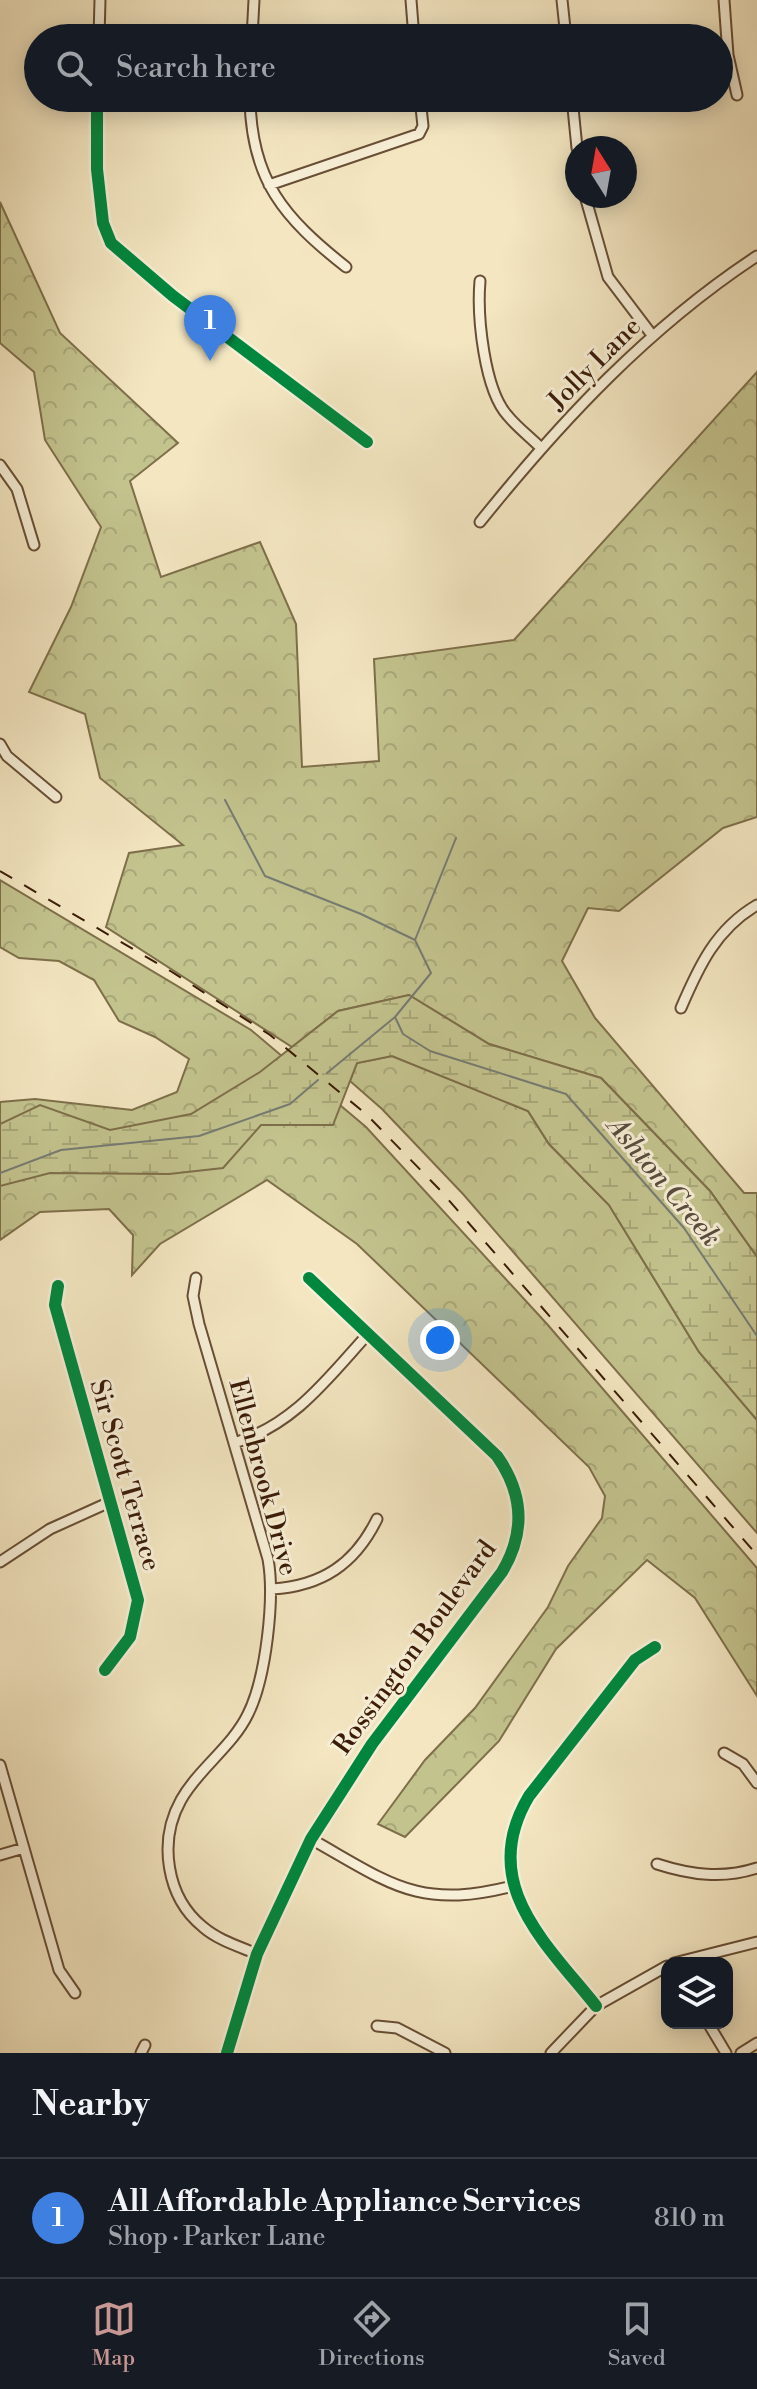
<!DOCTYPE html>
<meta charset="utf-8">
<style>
:root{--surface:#171b24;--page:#20242c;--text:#f1f3f6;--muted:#9ea1a6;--line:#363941;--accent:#c59692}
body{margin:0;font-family:"Libre Bodoni",serif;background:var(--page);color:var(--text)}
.controls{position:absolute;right:24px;bottom:24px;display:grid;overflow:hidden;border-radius:16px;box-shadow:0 4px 20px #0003}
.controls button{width:72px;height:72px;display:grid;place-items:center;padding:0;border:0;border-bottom:2px solid var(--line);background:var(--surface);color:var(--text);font:40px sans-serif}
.compass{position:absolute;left:565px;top:136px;width:72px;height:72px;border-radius:50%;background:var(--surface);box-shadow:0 4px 20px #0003;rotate:349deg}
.you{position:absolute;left:440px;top:1340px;width:28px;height:28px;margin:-20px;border:6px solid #fff;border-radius:50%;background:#1a73e8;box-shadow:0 0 0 12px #1a73e833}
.badge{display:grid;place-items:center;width:52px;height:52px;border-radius:50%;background:var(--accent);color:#fff;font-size:26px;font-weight:700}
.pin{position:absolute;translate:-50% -66px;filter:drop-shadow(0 2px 4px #0008)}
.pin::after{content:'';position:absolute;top:42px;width:28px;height:24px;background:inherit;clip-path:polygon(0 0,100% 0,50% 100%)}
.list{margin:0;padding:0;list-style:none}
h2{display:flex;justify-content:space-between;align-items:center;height:104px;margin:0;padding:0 32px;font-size:34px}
h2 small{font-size:26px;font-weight:400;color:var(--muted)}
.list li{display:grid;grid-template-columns:52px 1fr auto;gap:24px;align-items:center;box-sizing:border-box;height:120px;padding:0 32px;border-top:2px solid var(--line)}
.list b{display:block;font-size:30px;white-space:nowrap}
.list p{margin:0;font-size:26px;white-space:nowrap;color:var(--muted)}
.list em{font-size:26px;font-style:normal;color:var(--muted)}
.icon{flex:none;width:44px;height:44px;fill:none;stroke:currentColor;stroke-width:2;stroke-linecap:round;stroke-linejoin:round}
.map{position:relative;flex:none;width:757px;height:2053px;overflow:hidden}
.search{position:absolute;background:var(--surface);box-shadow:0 4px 20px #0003;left:24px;right:24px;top:24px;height:88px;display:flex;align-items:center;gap:20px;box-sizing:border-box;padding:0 28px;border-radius:44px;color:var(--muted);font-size:30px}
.sheet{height:224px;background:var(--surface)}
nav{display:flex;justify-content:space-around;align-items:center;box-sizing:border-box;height:112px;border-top:2px solid var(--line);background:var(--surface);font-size:22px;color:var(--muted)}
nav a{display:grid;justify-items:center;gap:4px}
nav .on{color:var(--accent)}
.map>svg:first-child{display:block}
.forest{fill:url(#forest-crowns);stroke:#7e6f4a;stroke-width:2}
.wetland{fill:url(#wetland-marsh);stroke:#7e6f4a;stroke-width:2}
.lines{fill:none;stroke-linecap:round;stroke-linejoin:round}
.stream{stroke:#767c73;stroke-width:2}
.minor-casing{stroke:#684e35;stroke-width:13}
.minor{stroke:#f7efd7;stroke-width:9}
.rail{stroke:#3a1b06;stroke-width:2;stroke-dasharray:14 14;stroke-linecap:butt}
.cycleway-casing{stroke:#f7efd7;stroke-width:17}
.cycleway{stroke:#00873e;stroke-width:12}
.labels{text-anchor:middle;stroke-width:6;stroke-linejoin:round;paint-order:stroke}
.street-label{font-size:26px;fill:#3a1b06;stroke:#f7efd7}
.water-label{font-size:28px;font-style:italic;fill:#584c3d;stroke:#f7efd7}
</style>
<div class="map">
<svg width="757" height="2053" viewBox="0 0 757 2053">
<defs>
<pattern id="forest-crowns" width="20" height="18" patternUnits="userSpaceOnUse" patternTransform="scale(2)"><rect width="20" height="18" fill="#c3c38e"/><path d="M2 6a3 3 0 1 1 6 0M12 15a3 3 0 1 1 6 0" fill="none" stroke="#a8a779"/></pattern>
<pattern id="wetland-marsh" width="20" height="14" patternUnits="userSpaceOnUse" patternTransform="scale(2)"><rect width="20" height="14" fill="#c3c38e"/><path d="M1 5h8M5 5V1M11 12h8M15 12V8" fill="none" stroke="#a8a779"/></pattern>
</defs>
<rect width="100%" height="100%" fill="#f3e6c1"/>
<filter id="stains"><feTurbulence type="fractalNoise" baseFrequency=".0025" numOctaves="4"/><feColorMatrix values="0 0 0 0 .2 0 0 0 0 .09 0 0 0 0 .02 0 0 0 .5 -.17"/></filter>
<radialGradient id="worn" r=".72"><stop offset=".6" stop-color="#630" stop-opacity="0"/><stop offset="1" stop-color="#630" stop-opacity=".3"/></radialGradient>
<path class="forest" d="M0 202 60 333 178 443 130 481 161 577 260 542 296 624 302 767 379 761 374 659 514 640 757 372V817L723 828 619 911 588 908 562 961 595 1018 744 1193H757V1257L710 1191 601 1078 489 1044 409 995 338 1011 292 1047 106 927 129 853 183 845 100 778 85 714 29 692 71 607 101 527 45 440 34 372 0 343Z
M0 880 251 1030 366 1127 547 1324 757 1568V1696L695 1598 647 1560 556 1649 499 1741 405 1837 378 1824 425 1760 475 1708 548 1607 568 1566 602 1518 605 1496 589 1467 357 1244 267 1180 160 1244 132 1275 133 1235 109 1209 40 1212 0 1240V1102L35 1099 132 1110 177 1092 189 1059 155 1037 119 1021 94 980 59 961 19 958 0 947Z
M392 1056 528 1111 549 1144 609 1205 699 1352 757 1420V1533L463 1194 382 1109 350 1081 357 1063Z"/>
<path class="wetland" d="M409 995 489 1044 601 1078 710 1191 757 1257V1420L699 1352 609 1205 549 1144 528 1111 392 1056 357 1063 333 1125H261L223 1168 169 1174 50 1173 0 1186V1124L40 1105 110 1130 191 1114 260 1072 338 1011Z"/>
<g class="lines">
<path class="stream" d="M225 800 265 876 361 914 415 940
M395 1017 403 1034 430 1051 566 1094 684 1228 757 1336
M327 1073 395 1017 431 973 415 940 456 838
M0 1173 61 1150 199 1136 290 1104 318 1080"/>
<defs>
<path id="minor" d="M411 0 414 38
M562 0 566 38
M724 0 728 55 737 95
M99 38 100 0
M252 38 254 0
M97 98V169L103 223 111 243 173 296 367 442
M250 98C251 180 284 218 346 267
M572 98 577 148
M269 185 419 134 423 126 420 98
M585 196 608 277 652 335
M480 281C477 316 484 390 508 416 517 427 530 437 540 447
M0 465 17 489 34 545
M480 522C561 421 649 327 757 256
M0 744 7 756 56 797
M681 1008C699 966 716 929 757 905
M196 1278 193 1296 199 1324 268 1559C275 1598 266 1678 248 1714 232 1747 199 1768 181 1800 158 1841 166 1897 203 1927 218 1940 238 1946 257 1954
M58 1286 55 1305 138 1600 130 1637 105 1670
M234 1443C294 1425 328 1378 368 1334
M0 1562 50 1529 112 1501
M272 1589C322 1586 355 1564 377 1519
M724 1753 743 1764 757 1783
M0 1765 59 1970 75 1993
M311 1839C391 1884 418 1910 513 1886
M0 1855 24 1848
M657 1864C691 1875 723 1879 757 1868
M674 1963 757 1942
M596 2006C545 1942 477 1883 529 1796L635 1660 655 1647
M708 2023 726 2053
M377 2026 397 2028 445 2053
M141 2053 145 2045
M227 2053 257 1954 311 1839 372 1744 502 1572C526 1532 523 1493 497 1456L309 1278
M551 2053 596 2006 667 1966
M741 2053 757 2043"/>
</defs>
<use href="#minor" class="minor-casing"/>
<use href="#minor" class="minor"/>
<path class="rail" d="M0 871 172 972 270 1035 366 1114 440 1190 757 1555"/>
<defs>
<path id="cycleway" d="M97 98V169L103 223 111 243 173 296 367 442
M58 1286 55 1305 138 1600 130 1637 105 1670
M596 2006C545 1942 477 1883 529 1796L635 1660 655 1647
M227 2053 257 1954 311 1839 372 1744 502 1572C526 1532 523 1493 497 1456L309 1278"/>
</defs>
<use href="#cycleway" class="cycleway-casing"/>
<use href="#cycleway" class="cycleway"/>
</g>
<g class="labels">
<g class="street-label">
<text transform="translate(594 363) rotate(-45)" y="9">Jolly Lane</text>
<text transform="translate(126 1475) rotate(74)" y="9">Sir Scott Terrace</text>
<text transform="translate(264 1477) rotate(75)" y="9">Ellenbrook Drive</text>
<text transform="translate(414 1647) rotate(-54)" y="9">Rossington Boulevard</text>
</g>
<g class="water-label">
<text transform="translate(665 1181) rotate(50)" y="10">Ashton Creek</text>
</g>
</g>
<rect width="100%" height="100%" filter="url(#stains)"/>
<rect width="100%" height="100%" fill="url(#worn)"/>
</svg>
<div class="controls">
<button><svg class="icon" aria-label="layers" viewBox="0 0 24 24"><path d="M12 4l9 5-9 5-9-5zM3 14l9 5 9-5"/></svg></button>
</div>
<svg class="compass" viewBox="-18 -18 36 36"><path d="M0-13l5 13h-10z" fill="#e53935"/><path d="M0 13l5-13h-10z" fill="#9ea1a6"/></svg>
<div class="you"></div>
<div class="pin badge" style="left:210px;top:361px;background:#3f7fe0">1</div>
<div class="search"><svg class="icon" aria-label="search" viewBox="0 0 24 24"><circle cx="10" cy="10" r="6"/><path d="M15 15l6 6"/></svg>Search here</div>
</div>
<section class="sheet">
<h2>Nearby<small></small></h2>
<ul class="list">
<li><span class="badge" style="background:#3f7fe0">1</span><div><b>All Affordable Appliance Services</b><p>Shop · Parker Lane</p></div><em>810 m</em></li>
</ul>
</section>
<nav>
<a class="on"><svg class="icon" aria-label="map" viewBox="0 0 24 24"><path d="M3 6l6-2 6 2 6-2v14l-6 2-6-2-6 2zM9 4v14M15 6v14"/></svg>Map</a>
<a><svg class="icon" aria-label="directions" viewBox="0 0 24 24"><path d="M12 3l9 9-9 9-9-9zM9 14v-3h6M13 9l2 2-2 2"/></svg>Directions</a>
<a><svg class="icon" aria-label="saved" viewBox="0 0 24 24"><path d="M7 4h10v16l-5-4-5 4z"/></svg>Saved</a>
</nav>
